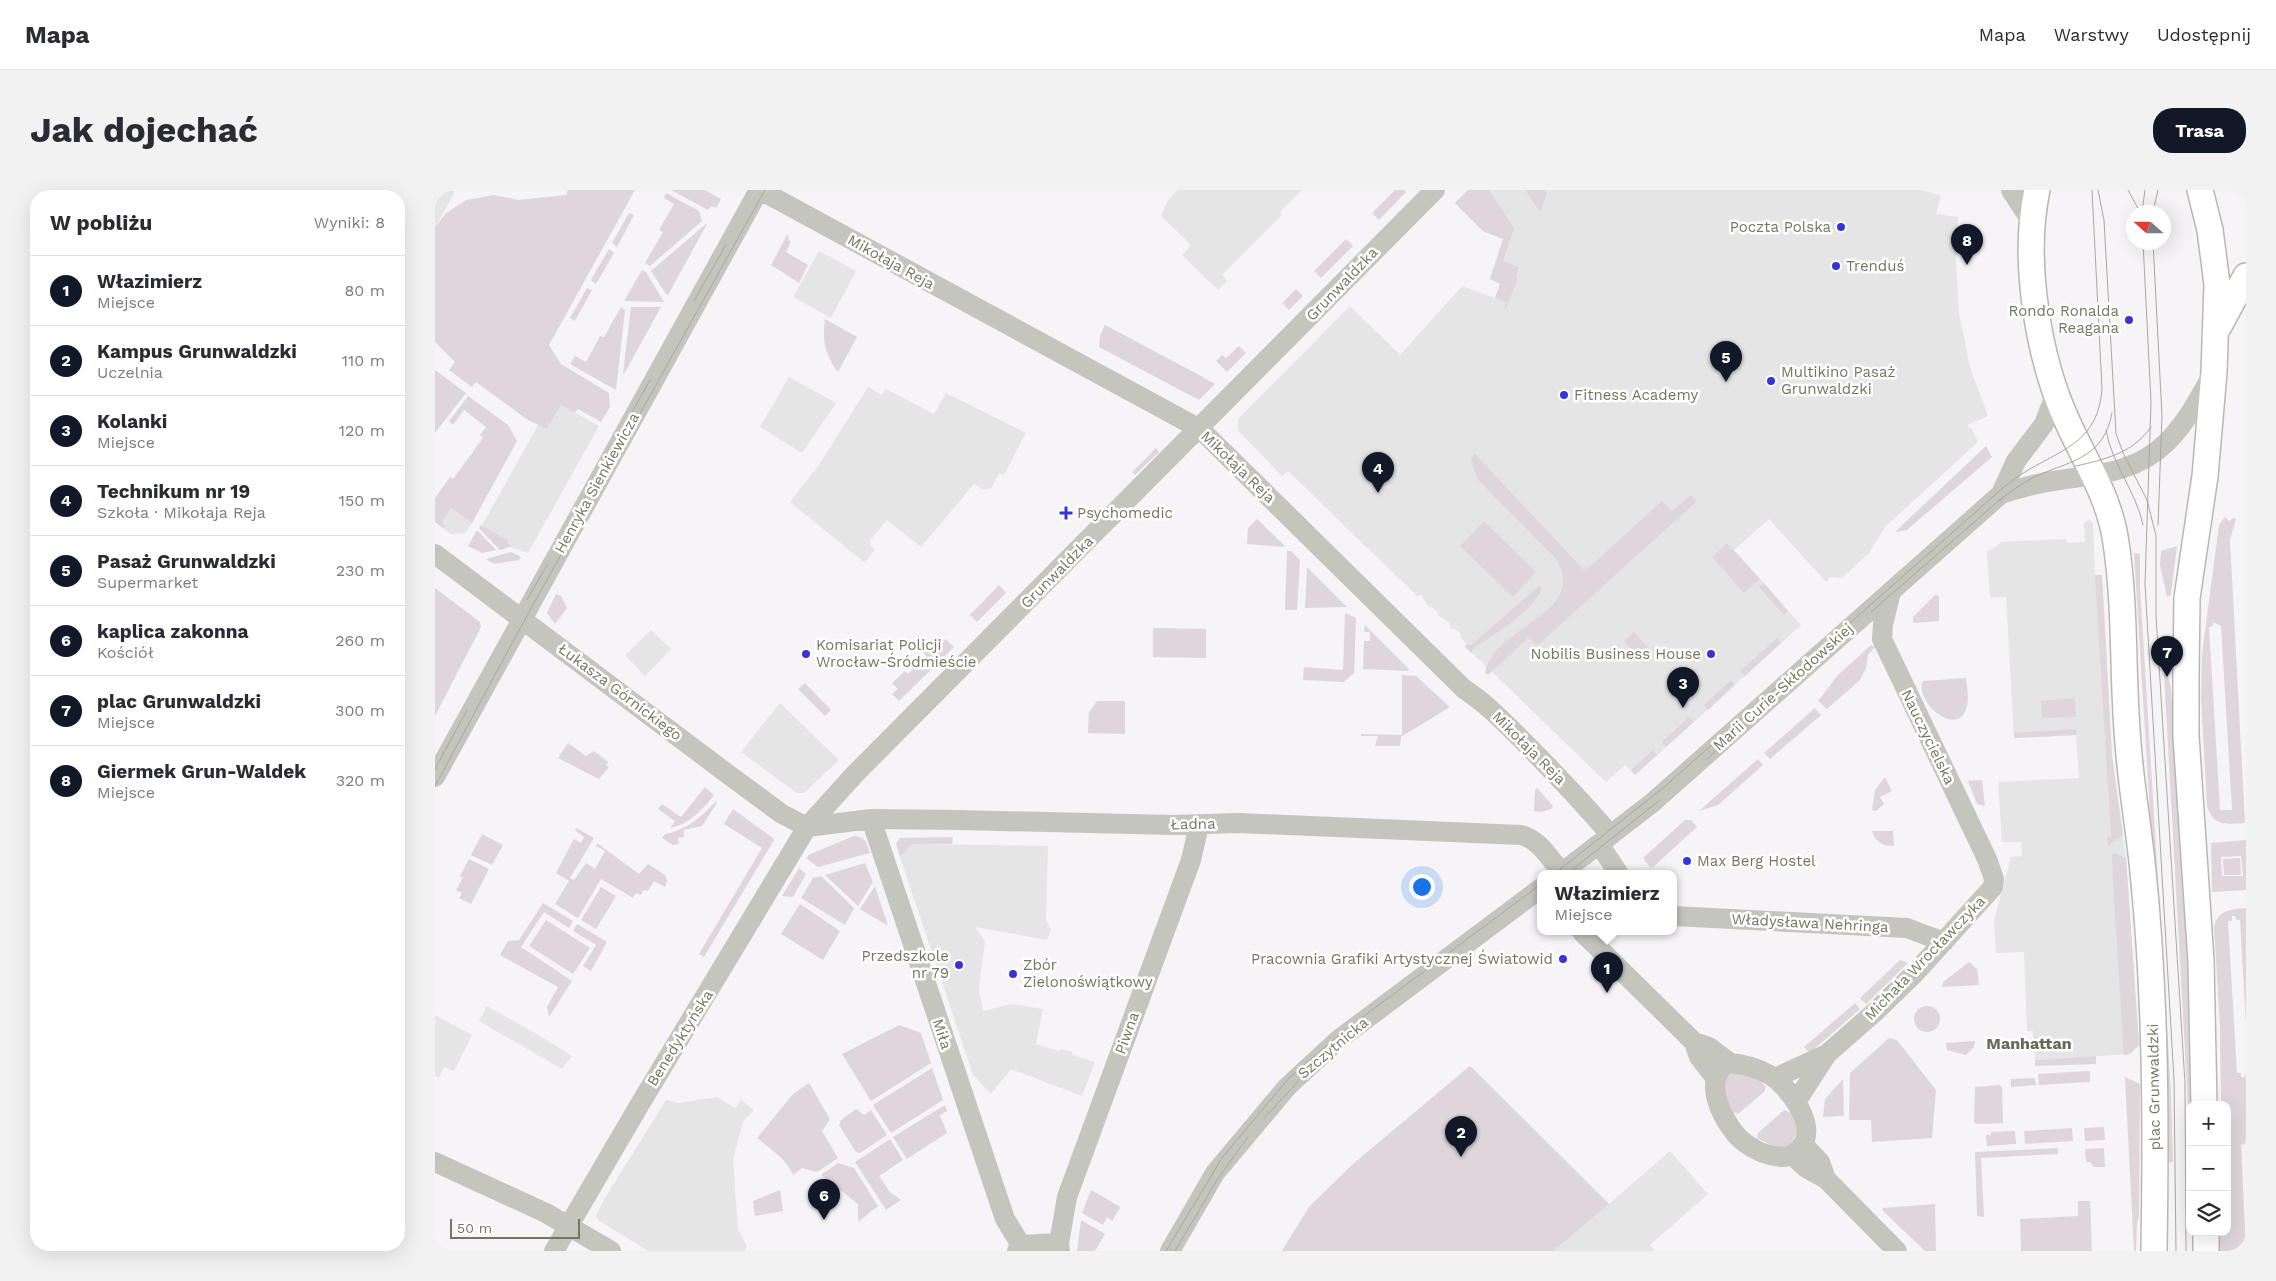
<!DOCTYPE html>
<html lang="pl">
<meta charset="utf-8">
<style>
:root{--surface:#fff;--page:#f2f2f3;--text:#2b2b33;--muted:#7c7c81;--line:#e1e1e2;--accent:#111827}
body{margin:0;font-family:"Work Sans",sans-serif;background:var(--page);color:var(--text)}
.controls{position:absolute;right:15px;bottom:15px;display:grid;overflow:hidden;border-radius:10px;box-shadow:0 5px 20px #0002}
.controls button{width:45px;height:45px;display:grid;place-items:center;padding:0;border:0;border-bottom:1px solid var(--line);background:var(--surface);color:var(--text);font:25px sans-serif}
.compass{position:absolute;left:1691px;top:15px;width:45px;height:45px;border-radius:50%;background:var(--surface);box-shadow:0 5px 20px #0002;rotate:291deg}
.scale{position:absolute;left:15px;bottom:12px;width:130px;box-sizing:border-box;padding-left:5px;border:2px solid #72785f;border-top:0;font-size:14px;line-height:18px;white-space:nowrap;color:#72785f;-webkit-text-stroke:4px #fff;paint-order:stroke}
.you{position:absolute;left:986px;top:696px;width:18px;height:18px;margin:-12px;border:4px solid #fff;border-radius:50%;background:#1a73e8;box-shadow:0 0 0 8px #1a73e833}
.badge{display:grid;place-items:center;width:32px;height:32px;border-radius:50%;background:var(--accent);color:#fff;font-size:16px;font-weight:700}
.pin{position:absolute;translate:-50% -41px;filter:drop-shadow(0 1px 2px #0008)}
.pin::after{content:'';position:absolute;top:26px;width:18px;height:15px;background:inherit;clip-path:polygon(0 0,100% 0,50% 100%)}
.popup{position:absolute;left:1102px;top:680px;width:140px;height:65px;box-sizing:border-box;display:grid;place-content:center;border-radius:10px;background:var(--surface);filter:drop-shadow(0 1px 4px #0005);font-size:16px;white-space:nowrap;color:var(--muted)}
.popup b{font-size:19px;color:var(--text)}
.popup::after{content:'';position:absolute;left:50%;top:100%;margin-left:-10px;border:10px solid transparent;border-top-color:var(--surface)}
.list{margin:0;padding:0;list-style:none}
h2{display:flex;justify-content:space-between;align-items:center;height:65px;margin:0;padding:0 20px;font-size:21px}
h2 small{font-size:16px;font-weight:400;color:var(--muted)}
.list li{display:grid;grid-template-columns:32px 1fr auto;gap:15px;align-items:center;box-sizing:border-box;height:70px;padding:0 20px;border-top:1px solid var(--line)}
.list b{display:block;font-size:19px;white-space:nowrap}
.list p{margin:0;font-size:16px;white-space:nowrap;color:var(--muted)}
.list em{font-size:16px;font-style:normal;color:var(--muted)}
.icon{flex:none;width:28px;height:28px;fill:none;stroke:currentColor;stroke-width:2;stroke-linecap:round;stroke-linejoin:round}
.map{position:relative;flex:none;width:1811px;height:1061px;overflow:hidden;border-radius:20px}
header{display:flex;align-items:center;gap:30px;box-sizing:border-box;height:70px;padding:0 25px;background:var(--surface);border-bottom:1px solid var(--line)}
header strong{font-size:24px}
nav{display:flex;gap:28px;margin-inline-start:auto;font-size:18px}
.intro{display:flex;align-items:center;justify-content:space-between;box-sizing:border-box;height:120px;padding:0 30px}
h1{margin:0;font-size:35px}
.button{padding:12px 22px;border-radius:20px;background:var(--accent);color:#fff;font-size:18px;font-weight:700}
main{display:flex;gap:30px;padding:0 30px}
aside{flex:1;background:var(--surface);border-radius:20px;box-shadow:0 5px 20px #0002}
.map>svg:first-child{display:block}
.built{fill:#e6e5e5}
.green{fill:#ded6db;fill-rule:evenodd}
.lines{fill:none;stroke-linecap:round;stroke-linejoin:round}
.major-casing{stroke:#b7b9b0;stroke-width:28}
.minor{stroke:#c4c6be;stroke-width:20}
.major{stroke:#fff;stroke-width:25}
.tram{stroke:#a6a99c;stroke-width:1}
.poi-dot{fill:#3734d7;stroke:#fff;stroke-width:2}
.labels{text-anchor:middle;stroke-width:5;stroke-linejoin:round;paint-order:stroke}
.poi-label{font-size:15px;fill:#72785f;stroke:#fff;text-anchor:start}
.street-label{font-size:15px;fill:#72785f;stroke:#fff}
.neighbourhood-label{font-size:16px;font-weight:bold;fill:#656956;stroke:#fff}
</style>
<header>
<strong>Mapa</strong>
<nav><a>Mapa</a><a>Warstwy</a><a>Udostępnij</a></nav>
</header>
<div class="intro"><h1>Jak dojechać</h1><a class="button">Trasa</a></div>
<main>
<aside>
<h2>W pobliżu<small>Wyniki: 8</small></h2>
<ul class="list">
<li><span class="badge">1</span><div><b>Włazimierz</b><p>Miejsce</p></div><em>80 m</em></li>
<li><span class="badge">2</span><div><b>Kampus Grunwaldzki</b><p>Uczelnia</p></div><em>110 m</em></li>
<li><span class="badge">3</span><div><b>Kolanki</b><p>Miejsce</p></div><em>120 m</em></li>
<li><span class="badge">4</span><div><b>Technikum nr 19</b><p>Szkoła · Mikołaja Reja</p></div><em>150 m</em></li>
<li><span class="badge">5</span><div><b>Pasaż Grunwaldzki</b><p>Supermarket</p></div><em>230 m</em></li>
<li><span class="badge">6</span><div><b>kaplica zakonna</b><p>Kościół</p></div><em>260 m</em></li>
<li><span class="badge">7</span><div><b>plac Grunwaldzki</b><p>Miejsce</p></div><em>300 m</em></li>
<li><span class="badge">8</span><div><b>Giermek Grun-Waldek</b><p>Miejsce</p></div><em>320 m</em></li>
</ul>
</aside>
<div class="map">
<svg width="1811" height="1061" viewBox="0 0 1811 1061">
<rect width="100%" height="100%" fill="#f6f4f7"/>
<path class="built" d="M0 0 20 1 0 38Z
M743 0H867L845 22 847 25 787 85 792 91 783 100 747 65 756 55 726 26 733 10Z
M1033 0H1486L1506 5 1501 24 1523 27 1521 72 1524 123 1535 177 1553 226 1532 235 1534 238 1536 237 1543 252 1450 337 1434 363 1407 388 1396 387 1391 392 1334 329 1299 360 1366 435 1200 585 1190 575 1171 592 1030 456 1032 454 1026 448 1025 443 1020 439H1016L1014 433 1003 425 1002 422 997 417 993 416 986 405 982 406 853 281 847 286 803 240V229L915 116 965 165 1027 96 1060 108 1065 94 1055 89 1068 49 1048 41 1020 13Z
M384 61 421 81 396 128 358 107Z
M354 187 401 213 367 263 325 237Z
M433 197 447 205 451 199 499 224 511 203 591 243 569 285 564 283 556 298 549 300 539 294 486 357 452 330 435 350 436 356 440 359 430 373 355 312 384 275Z
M126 215 164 236 93 363 75 357 65 360 45 339 103 235 112 239Z
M16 318 37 333 30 343 16 344 8 338 10 334 6 331Z
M1654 330 1658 333 1660 385H1667L1677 566 1691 668 1704 855 1695 864 1600 870 1598 841H1592L1589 762 1561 763 1559 731 1576 667 1587 666 1586 652H1567L1563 592 1644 588 1641 545 1579 548 1571 407 1555 408 1552 362 1567 352 1631 349 1632 353 1650 352 1649 333Z
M216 440 236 459 210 486 190 465Z
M345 513 404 570 369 603H362L306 562Z
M477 654 613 656 611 730 616 739 612 750 540 737 550 751 544 799 548 821 577 814 608 819 601 854 624 861 627 859 637 862V865L660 872 647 906 576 879 556 904 538 885 465 667Z
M52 816 115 852 137 866 127 879 44 831Z
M0 825 37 845 19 881 9 877 4 888 0 886Z
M1035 876 1174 1014 1235 961 1273 1004 1215 1055 1220 1061H847L874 1017 918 974Z
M282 907 300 918 306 910 319 920 308 932 298 969 303 1040 312 1056 310 1061H213L163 1030 161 1025 170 1008 231 910 244 913Z"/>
<path class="green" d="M133 0H200L114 155 126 174 174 203 175 217 166 232 143 219 140 223 126 215 112 239 93 230 41 192 37 197 14 180 20 172 0 152V38L10 24 31 10 59 5 84 10 131 5Z
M236 0H270L286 9 281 18 276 16 273 20Z
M960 0H969L971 2 944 30 937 23Z
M1033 0H1054L1079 38 1068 71 1084 77 1081 86 1083 88 1071 119H1069L1071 112 1060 108 1065 94 1055 89 1068 49 1048 41 1020 13Z
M1090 0H1109L1112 3 1105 22Z
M231 3 264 21 267 31 215 76 210 73 228 42 224 40 239 14 229 8Z
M194 23 199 25 182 57 177 53Z
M271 34H272L233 105 231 104 216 81Z
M352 45 354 47 353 50 356 52 351 62 373 75 364 93 336 75Z
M911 49 918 56 886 88 879 81Z
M174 59 179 63 161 94 156 90Z
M207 80 211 82 229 112 189 111Z
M152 98 157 100 140 131 135 128Z
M861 99 868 106 854 120 847 113Z
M186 117 190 120 181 200 135 174 140 166 151 172 165 146 169 147Z
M196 117H226L189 184 188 183Z
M390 129 422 147 403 182C390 165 387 150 390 129Z
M670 135 766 186 780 194 764 210 664 157 665 146Z
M804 156 811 163 792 182 781 171 787 165 791 168Z
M0 180 31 203 0 243Z
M33 206 73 235 82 251 37 333 16 318 7 331 10 335 8 338 0 332V308L15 287 18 289 48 248 45 245 51 237 29 220 18 235 14 231Z
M1551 256 1557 267 1472 340 1460 342Z
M721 258 724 262 700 285 697 282Z
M1039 263 1150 381 1227 311 1237 321 1256 305 1262 311 1102 456 1094 447 1053 485 1050 483C1057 436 1155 424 1121 369L1043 290 1036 271Z
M1790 327 1794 331 1798 328 1801 329 1795 350 1810 633C1793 634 1778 637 1772 616L1766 507 1767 464 1784 335ZM1778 432 1786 436 1797 620H1785L1774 437 1778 436Z
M822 329 849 355V357L812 354 813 338Z
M1049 331 1101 382 1078 407 1025 356Z
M45 335 73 350 72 353 77 356 65 360 44 338Z
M42 340 61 360 47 363 33 356Z
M1292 353 1325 389 1309 403 1277 367Z
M1742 356 1736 405 1732 407 1725 375 1726 361Z
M852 361H856L865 370 862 420H850Z
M76 362 86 367 84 370 59 374 51 369Z
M1699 363 1705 364V396L1736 902 1738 972 1730 973 1731 884Z
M872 377 912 417 870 418Z
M1660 385H1667L1677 566 1688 645 1673 656 1672 647 1676 646Z
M1329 393 1353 421 1349 425 1324 397Z
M564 395 571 403 542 432 535 425Z
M1104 396 1107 397C1102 419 1059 445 1040 457L1036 463 1030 457 1032 454 1035 456Z
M0 398 45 432 46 437 0 526Z
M121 404 126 406 132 418 120 434 112 423Z
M1501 404 1504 407V431L1478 433V427Z
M910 423 921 428 919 483 909 492 868 490 869 477 908 480Z
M930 435 974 479 973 481 928 479 929 451H935V442H929Z
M718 438 771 439V468L718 467Z
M1199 442 1214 459 1204 467 1189 451Z
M1342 448 1346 453 1310 486 1305 481Z
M511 449 519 457 464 511 457 504 463 499 457 493 470 481 473 484 491 466 488 462 501 450 506 455Z
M1436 455 1440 457 1433 465 1431 478 1425 490 1392 519 1383 511 1403 485Z
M1729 484H1732L1736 497 1760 902V915H1755V952Z
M967 485 981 486 1015 517 966 547 965 556H940L943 546H926V544L967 545Z
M1531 488C1532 497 1534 508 1532 516 1524 551 1478 511 1488 491Z
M1296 490 1300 495 1273 520 1269 515Z
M370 493 396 520 390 526 363 499Z
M1640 508 1641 527 1607 528 1606 511Z
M662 511H690V544L653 543 654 522Z
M1380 518 1386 525 1335 569 1329 563Z
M1254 527 1259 532 1231 557 1227 552Z
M1641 539 1642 545 1579 548V543Z
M133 553 151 566 159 561 173 572 171 575 174 577 164 589 123 568Z
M1218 560 1222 565 1200 585 1196 580Z
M1323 569 1328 575 1283 615 1264 621Z
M1450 587 1457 601 1445 607 1449 614 1441 621 1437 620 1440 600Z
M1547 590 1550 616 1542 614 1533 591Z
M270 597 279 605C268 619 254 635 235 638L240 631 223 619 227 614 246 627Z
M1102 598 1118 616 1116 619 1106 622 1099 621 1100 600Z
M280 612 282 613 267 636 249 640V647L243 648 244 654 238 655 227 648 230 644C251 640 266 628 280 612Z
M298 619 338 648 339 650 269 767 264 764 327 658 289 634Z
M1250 630H1256L1262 637 1218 677H1215L1208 668Z
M141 638 159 648 135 688 139 690 151 673 160 679 170 661 161 656 162 653 204 684 213 674 230 685 232 691 230 697 219 691 213 701 208 700 206 705 201 703 198 708 166 689 143 728 120 714 134 691 121 683 139 649 146 653 149 647 140 640Z
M1437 641H1458L1459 656C1448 656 1440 652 1437 641Z
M47 644 68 655 57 675 36 665Z
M419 646C431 647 432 653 435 663L383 677 372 669 373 665Z
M518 647 517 654H477L465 667 461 653 465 648Z
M1811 650V700L1777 702 1776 653ZM1806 666 1808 686H1787L1786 667Z
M1679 663 1691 668 1704 855 1695 864 1689 865 1678 694 1677 665Z
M1805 668 1806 685H1789L1788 669Z
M34 669 54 679 36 714 24 708 27 703 21 700 28 688 25 686Z
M430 673 438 692 423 716 390 685Z
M364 678 371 684 358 707 347 706Z
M386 686 419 718 410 735 366 708 378 688Z
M440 696 453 736 425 719Z
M166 697 181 706 161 739 146 730Z
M108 713 138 731 134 738 109 722 86 757 137 791 114 827 112 817 123 797 65 765 73 751 84 750Z
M365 714 405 741 388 770 346 744Z
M1811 718V835L1805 730H1801L1800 726H1797V731H1793L1802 883H1806V887H1810L1811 883V950L1810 954 1806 955 1811 1061H1784L1785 1042H1792V915H1786L1785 837 1779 737C1783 720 1796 719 1811 718Z
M111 730 155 758 138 784 94 756Z
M142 734 172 752 156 781 148 776 161 755 138 741Z
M1465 770 1473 773 1431 814 1425 808Z
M1534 772 1542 779 1544 795 1507 797 1508 792Z
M1420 813 1425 819 1375 863 1369 857Z
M1479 829a13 13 0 1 1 26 0a13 13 0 1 1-26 0Z
M464 835 486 843 496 873 436 911 407 864Z
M1454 848 1462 850 1501 900 1497 948 1437 952 1436 930H1414L1415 883Z
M1540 851 1539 857 1531 865 1512 860 1511 853Z
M1661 866V874L1600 876V870Z
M1035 876 1174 1014 1118 1061H847L874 1017 918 974Z
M497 878 508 910 456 943 438 915Z
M1655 881V892L1604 895 1603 884Z
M1299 882 1326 891 1331 897 1329 902 1303 924 1297 922 1290 911V889Z
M1690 887 1705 894 1704 1027 1702 1034 1701 1061H1699Z
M1600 888 1601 895 1576 897V889Z
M1408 889 1409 926 1388 927 1390 909Z
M374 893 395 929 387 941 403 968 382 982 367 978 358 985C352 969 334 958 322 948L358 904Z
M1564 895 1567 897 1568 933 1542 934 1539 932 1540 897Z
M510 915 512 921 505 925 512 943 472 969 458 947Z
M421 919 429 925 436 920 452 945 425 963 421 962 404 935 406 930Z
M1349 920 1358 924 1362 943 1354 957H1340L1322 948 1323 943Z
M1669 937 1670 950 1650 951 1649 938Z
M1637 938 1638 951 1590 954 1589 941Z
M1580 941 1581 954 1552 956 1551 945H1556V942Z
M455 949 468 970 444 986 455 1002 466 1010 451 1020 420 972Z
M1623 958V964L1546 968 1549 1027 1542 1026 1540 962Z
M1669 958 1670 977H1659L1655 972H1651L1650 959Z
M403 973 419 978 443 1016 423 1032V1014L386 985Z
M345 1000 348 1021 320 1026 318 1011Z
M656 1000 684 1016 685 1018 677 1031 672 1027 668 1035 647 1023Z
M1643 1011H1655L1657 1061H1586L1585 1029 1643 1026Z
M1500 1014 1501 1061H1490L1447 1020 1448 1018Z
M646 1030 670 1044 660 1061H642Z"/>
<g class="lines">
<defs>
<path id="major" d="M1602 0C1587 70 1603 169 1633 233 1651 273 1675 308 1681 353 1691 419 1687 486 1693 553 1696 596 1704 639 1708 682 1721 808 1721 935 1719 1061
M1765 0 1775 40 1782 94 1779 182 1770 286 1752 408 1751 485V546L1766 771 1769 915
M1784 136 1811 86
M1771 1061V1042"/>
</defs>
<use href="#major" class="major-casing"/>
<path class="minor" d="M325 0 765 239 1029 499C1052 514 1070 533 1089 552 1119 582 1148 613 1176 645
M1576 0 1598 34
M1566 304 1581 271 1609 234 1620 205
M0 364 294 585 347 624 372 637
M0 587 324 0
M436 629 570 1029 586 1055
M372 637 436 629 524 630 738 635 803 633 1086 645C1104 649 1115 669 1127 683
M1164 654 1184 684
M1125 684 1217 613 1566 304C1579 300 1593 296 1607 293 1652 284 1697 287 1732 252 1751 233 1764 209 1777 185
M1238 726 1472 738 1509 752
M1147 742 1259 852 1264 867 1281 889
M1259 852 1274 857 1295 873
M1295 873C1309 874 1322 878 1335 885 1353 896 1385 937 1365 958 1361 963 1356 966 1349 967 1335 967 1321 961 1310 953 1291 939 1262 887 1295 873Z
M1340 888 1392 864 1441 821 1481 782 1558 697 1559 689 1552 669 1447 449 1448 434 1456 402
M1361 912 1392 864
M1368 954 1385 972 1391 989
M1357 965 1371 978 1391 989 1462 1061
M0 972 111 1023 176 1061
M119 1061 205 914 372 637 419 585 1000 0
M582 1061 586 1055 624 1053
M625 1061 624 1053 632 1007 756 670 764 635
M735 1061 780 983 852 897 903 850 1106 698"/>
<use href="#major" class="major"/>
<path class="tram" d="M1663 0 1669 30 1681 244 1689 265 1712 310 1721 346V426L1750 893 1751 1061
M1693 0 1705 22
M1707 22 1710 0
M1718 22 1723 0
M1708 52 1716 212 1710 394 1739 890 1741 1061
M1718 52 1727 226 1723 335
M259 111 291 55
M1671 240C1677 275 1701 301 1708 335
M1641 276C1671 269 1698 263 1716 237
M1564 311C1577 300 1590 291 1606 284 1640 270 1669 266 1677 223
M146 314 215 190
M92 410 112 375
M1436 422 1568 307
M1272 569 1384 470
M0 579 32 520
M0 596 94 422 330 0
M1133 683 1225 610
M1119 684 1228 598 1561 304C1571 295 1582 286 1595 279 1633 257 1663 249 1667 199L1657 0
M829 928 879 874 933 832
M731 1061 787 968 854 888 909 841 1106 694
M740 1061 782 990 813 947"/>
</g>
<g class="poi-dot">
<circle cx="1406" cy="37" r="5"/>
<circle cx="1401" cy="76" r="5"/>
<circle cx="1694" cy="130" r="5"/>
<circle cx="1336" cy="191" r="5"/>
<circle cx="1129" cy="205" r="5"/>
<path d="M628.5 315.5h5v5h5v5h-5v5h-5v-5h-5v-5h5z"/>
<circle cx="371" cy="464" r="5"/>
<circle cx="1276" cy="464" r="5"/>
<circle cx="1252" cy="671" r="5"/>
<circle cx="1128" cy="769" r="5"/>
<circle cx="524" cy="775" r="5"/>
<circle cx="578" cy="784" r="5"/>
</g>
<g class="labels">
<g class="poi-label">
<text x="1396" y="42" text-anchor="end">Poczta Polska</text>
<text x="1411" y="81">Trenduś</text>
<text x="1684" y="126" text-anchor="end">Rondo Ronalda<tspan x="1684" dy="17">Reagana</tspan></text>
<text x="1346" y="187">Multikino Pasaż<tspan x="1346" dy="17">Grunwaldzki</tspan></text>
<text x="1139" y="210">Fitness Academy</text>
<text x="642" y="328">Psychomedic</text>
<text x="381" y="460">Komisariat Policji<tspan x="381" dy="17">Wrocław-Śródmieście</tspan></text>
<text x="1266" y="469" text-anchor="end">Nobilis Business House</text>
<text x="1262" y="676">Max Berg Hostel</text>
<text x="514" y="771" text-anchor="end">Przedszkole<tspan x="514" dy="17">nr 79</tspan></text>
<text x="1118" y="774" text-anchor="end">Pracownia Grafiki Artystycznej Światowid</text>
<text x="588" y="780">Zbór<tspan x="588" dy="17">Zielonoświątkowy</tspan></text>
</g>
<g class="street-label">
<text transform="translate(456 72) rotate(29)" y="5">Mikołaja Reja</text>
<text transform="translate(907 94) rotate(-46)" y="5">Grunwaldzka</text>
<text transform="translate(803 277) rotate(44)" y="5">Mikołaja Reja</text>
<text transform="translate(162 293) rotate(-61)" y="5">Henryka Sienkiewicza</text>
<text transform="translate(622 382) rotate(-45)" y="5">Grunwaldzka</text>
<text transform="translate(1348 497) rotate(-42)" y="5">Marii Curie-Skłodowskiej</text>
<text transform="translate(185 502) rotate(37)" y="5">Łukasza Górnickiego</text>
<text transform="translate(1493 547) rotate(64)" y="5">Nauczycielska</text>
<text transform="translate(1094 558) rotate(45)" y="5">Mikołaja Reja</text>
<text transform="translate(758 634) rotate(-1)" y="5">Ładna</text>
<text transform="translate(1375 733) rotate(3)" y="5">Władysława Nehringa</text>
<text transform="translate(1490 768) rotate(-46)" y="5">Michała Wrocławczyka</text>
<text transform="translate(692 843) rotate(-70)" y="5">Piwna</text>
<text transform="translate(507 844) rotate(72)" y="5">Miła</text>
<text transform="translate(245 848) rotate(-58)" y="5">Benedyktyńska</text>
<text transform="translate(898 858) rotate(-40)" y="5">Szczytnicka</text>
<text transform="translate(1719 897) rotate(-91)" y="5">plac Grunwaldzki</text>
</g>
<g class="neighbourhood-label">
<text x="1594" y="859">Manhattan</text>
</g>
</g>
</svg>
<div class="controls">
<button>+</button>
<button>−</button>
<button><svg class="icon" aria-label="layers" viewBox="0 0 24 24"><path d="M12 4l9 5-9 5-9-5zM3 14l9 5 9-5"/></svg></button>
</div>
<svg class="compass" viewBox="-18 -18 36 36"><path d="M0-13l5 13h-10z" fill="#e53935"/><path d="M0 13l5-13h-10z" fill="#7c7c81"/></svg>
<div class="scale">50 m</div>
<div class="you"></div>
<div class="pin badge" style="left:1172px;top:803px">1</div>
<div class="popup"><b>Włazimierz</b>Miejsce</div>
<div class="pin badge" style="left:1026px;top:967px">2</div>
<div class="pin badge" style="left:1248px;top:518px">3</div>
<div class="pin badge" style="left:943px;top:303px">4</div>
<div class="pin badge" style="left:1291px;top:192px">5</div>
<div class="pin badge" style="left:389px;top:1030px">6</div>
<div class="pin badge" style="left:1732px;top:487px">7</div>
<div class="pin badge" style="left:1532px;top:75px">8</div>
</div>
</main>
